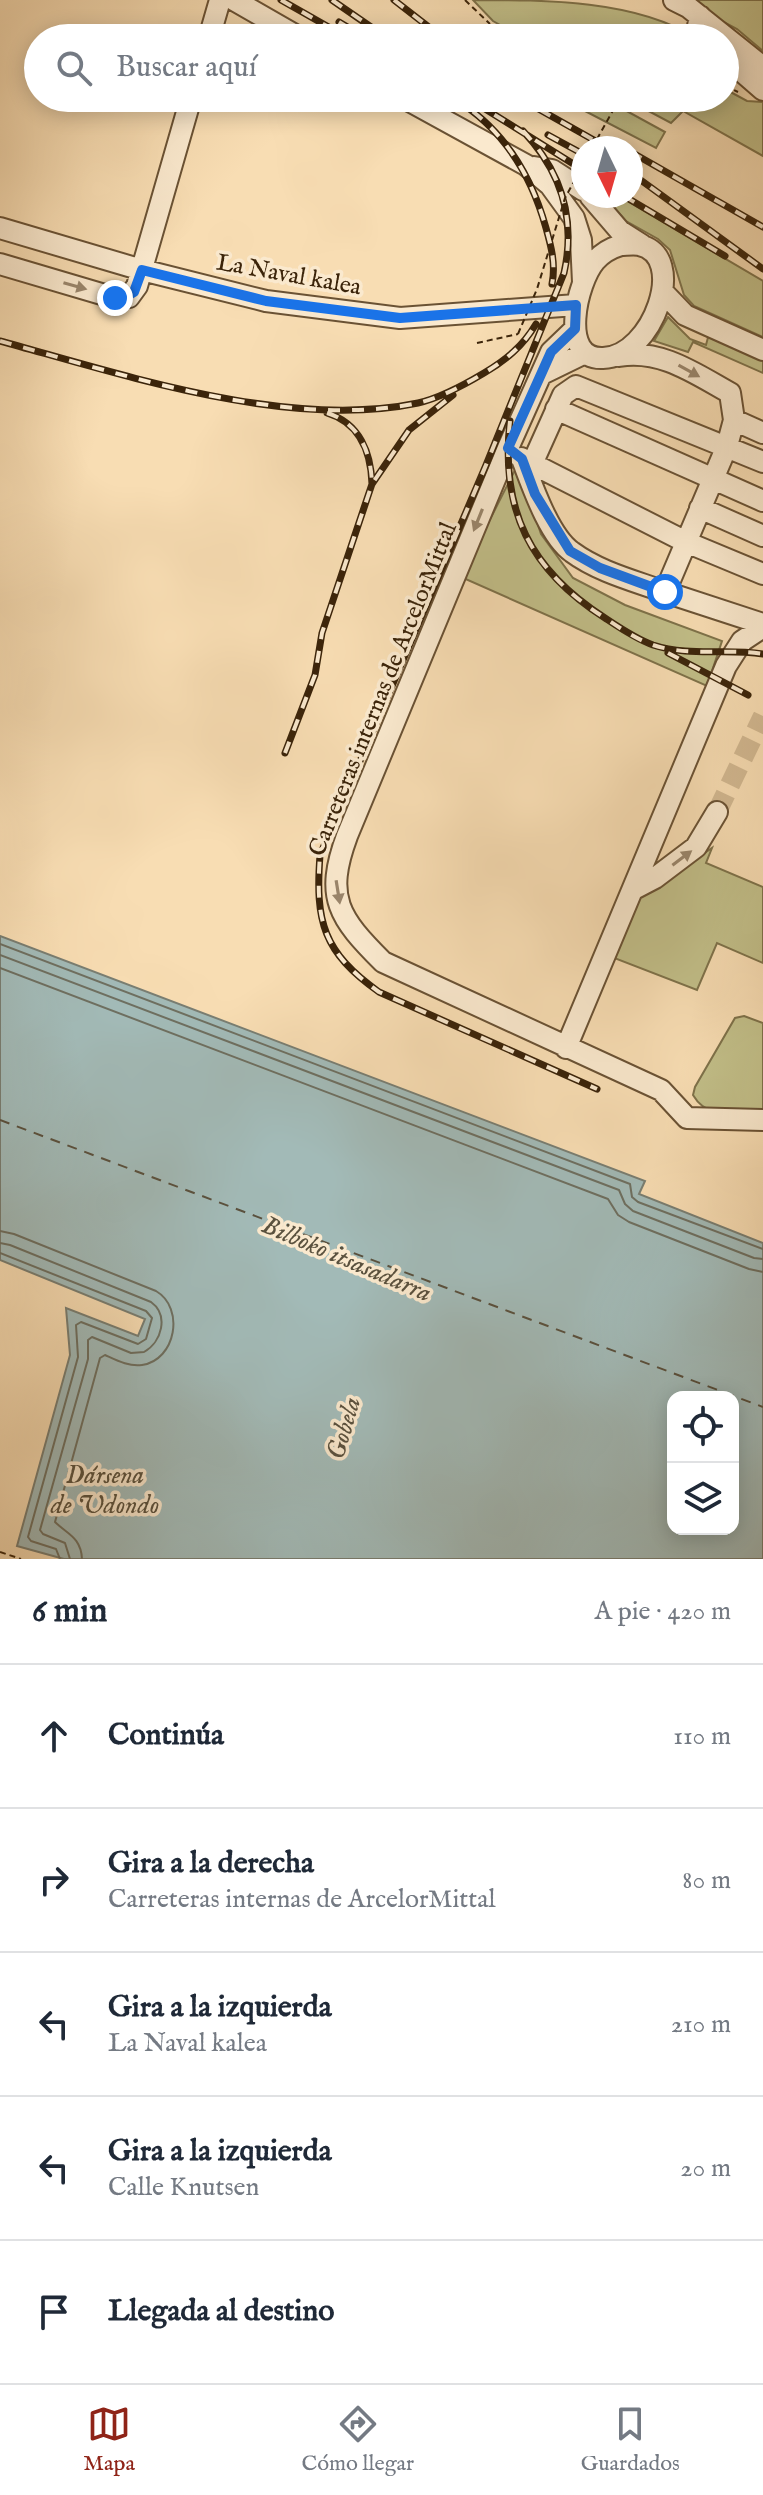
<!DOCTYPE html>
<html lang="es">
<meta charset="utf-8">
<style>
:root{--surface:#fff;--page:#f6f6f7;--text:#1f2937;--muted:#747a83;--line:#e0e1e3;--accent:#8f2418}
body{margin:0;font-family:"IM FELL English",serif;background:var(--page);color:var(--text)}
.controls{position:absolute;right:24px;bottom:24px;display:grid;overflow:hidden;border-radius:16px;box-shadow:0 4px 20px #0003}
.controls button{width:72px;height:72px;display:grid;place-items:center;padding:0;border:0;border-bottom:2px solid var(--line);background:var(--surface);color:var(--text);font:40px sans-serif}
.compass{position:absolute;left:571px;top:136px;width:72px;height:72px;border-radius:50%;background:var(--surface);box-shadow:0 4px 20px #0003;rotate:175deg}
.stop{position:absolute;width:24px;height:24px;margin:-18px;border:6px solid #1a73e8;border-radius:50%;background:#fff}
.stop.end{background:#1a73e8;border-color:#fff;box-shadow:0 2px 8px #0008}
.list{margin:0;padding:0;list-style:none}
h2{display:flex;justify-content:space-between;align-items:center;height:104px;margin:0;padding:0 32px;font-size:34px}
h2 small{font-size:26px;font-weight:400;color:var(--muted)}
.list li{display:grid;grid-template-columns:52px 1fr auto;gap:24px;align-items:center;box-sizing:border-box;height:144px;padding:0 32px;border-top:2px solid var(--line)}
.list b{display:block;font-size:30px;white-space:nowrap}
.list p{margin:0;font-size:26px;white-space:nowrap;color:var(--muted)}
.list em{font-size:26px;font-style:normal;color:var(--muted)}
.icon{flex:none;width:44px;height:44px;fill:none;stroke:currentColor;stroke-width:2;stroke-linecap:round;stroke-linejoin:round}
.map{position:relative;flex:none;width:763px;height:1559px;overflow:hidden}
.search{position:absolute;background:var(--surface);box-shadow:0 4px 20px #0003;left:24px;right:24px;top:24px;height:88px;display:flex;align-items:center;gap:20px;box-sizing:border-box;padding:0 28px;border-radius:44px;color:var(--muted);font-size:30px}
.sheet{height:824px;background:var(--surface)}
nav{display:flex;justify-content:space-around;align-items:center;box-sizing:border-box;height:112px;border-top:2px solid var(--line);background:var(--surface);font-size:22px;color:var(--muted)}
nav a{display:grid;justify-items:center;gap:4px}
nav .on{color:var(--accent)}
.map>svg:first-child{display:block}
.green{fill:#c2bf89;stroke:#7e724a;stroke-width:2}
.water{fill:#a2bab7;stroke:#797e72;stroke-width:2;fill-rule:evenodd}
.lines{fill:none;stroke-linecap:round;stroke-linejoin:round}
.shore{stroke:#6e6f60;stroke-width:2}
.ferry{stroke:#5a513e;stroke-width:2;stroke-dasharray:10 8;stroke-linecap:butt}
.minor-tunnel{stroke:#d2b891;stroke-width:20;stroke-dasharray:20 10;stroke-linecap:butt}
.minor-casing{stroke:#6a5234;stroke-width:24}
.path{stroke:#3b240a;stroke-width:2;stroke-dasharray:6 4;stroke-linecap:butt}
.minor{stroke:#fae9ce;stroke-width:20}
.rail-casing{stroke:#3b240a;stroke-width:7}
.rail{stroke:#fae9ce;stroke-width:4;stroke-dasharray:12;stroke-linecap:butt}
.path-bridge{stroke:#3b240a;stroke-width:2;stroke-dasharray:6 4;stroke-linecap:butt}
.oneway{fill:#9a866c}
.route{stroke:#1a73e8;stroke-width:10}
.labels{text-anchor:middle;stroke-width:7;stroke-linejoin:round;paint-order:stroke}
.street-label{font-size:24px;fill:#3b240a;stroke:#fae9ce}
.water-label{font-size:26px;font-style:italic;fill:#5a513e;stroke:#fae9ce}
</style>
<div class="map">
<svg width="763" height="1559" viewBox="0 0 763 1559">
<rect width="100%" height="100%" fill="#f8ddb3"/>
<filter id="stains"><feTurbulence type="fractalNoise" baseFrequency=".0025" numOctaves="4"/><feColorMatrix values="0 0 0 0 .2 0 0 0 0 .09 0 0 0 0 .02 0 0 0 .5 -.17"/></filter>
<radialGradient id="worn" r=".72"><stop offset=".6" stop-color="#630" stop-opacity="0"/><stop offset="1" stop-color="#630" stop-opacity=".3"/></radialGradient>
<path class="green" d="M473 0C546 0 636 0 696 38H523L493 21Z
M683 0H763V51L737 29Z
M725 89 747 101 763 102V156L683 111 671 123 626 99 725 98Z
M560 98H603L665 132 656 148Z
M604 196H619L763 281V337L694 306 684 295 670 250 658 239 626 221Z
M668 317 690 339 706 345 710 330 763 354V373L693 342 688 352 654 341Z
M518 464 541 534 573 578 625 605 722 641 707 686 461 577Z
M712 848 706 863 763 887V963L717 943 697 990 609 956 627 905Z
M744 1016 763 1023V1112C735 1112 708 1121 693 1095L695 1087 735 1018Z"/>
<path class="water" d="M0 936 645 1181 639 1194 763 1243V1559H64L17 1546 70 1355 66 1308 138 1336 145 1319 0 1260ZM673 1397H733V1529H673Z"/>
<g class="lines">
<path class="shore" d="M0 944 630 1184 632 1197 638 1202 763 1249
M0 955 619 1190 625 1204 633 1211 754 1258 763 1259
M0 968 608 1199 618 1215 629 1222 749 1269 763 1272
M0 1231 14 1234 156 1291C185 1308 176 1360 142 1365 129 1367 116 1360 105 1355L100 1358 55 1522C67 1534 81 1537 82 1559
M0 1243 10 1245 151 1302C169 1315 162 1342 144 1352L131 1353 92 1337 88 1340V1359L40 1530 43 1534 65 1543 70 1559
M0 1253 146 1311 152 1318 146 1339 138 1344 81 1322 76 1325 78 1357 28 1537 31 1541 56 1549 60 1559"/>
<path class="ferry" d="M0 1120 763 1407"/>
<path class="minor-tunnel" d="M717 812 763 716"/>
<defs>
<path id="minor" d="M234 0 300 38
M674 0 688 7 763 67
M700 16 697 31 703 38
M209 38 220 0
M725 57 763 90
M404 98 526 165 550 185 574 218 581 240 583 282
M534 167 552 170 583 190
M590 196 620 231 642 245
M0 228 142 270 266 301 400 318 576 305
M621 245C626 245 634 244 639 245 689 255 653 357 603 358 558 360 577 282 595 261 602 253 611 248 621 245Z
M0 264 115 298 129 297 137 286 191 98
M662 291 685 315 763 350
M575 329 551 352 508 448 347 836C324 898 339 918 383 962L661 1090 687 1118 763 1120
M619 356C661 349 694 373 730 393L734 420 727 446 665 592 763 624
M542 374 585 353
M556 409 763 501
M734 420 763 433
M521 458 686 542 763 574
M522 459C532 485 549 536 572 552 599 572 635 581 665 592
M532 464 563 395 576 386 763 462
M700 508 763 536
M634 889 655 878 696 847 717 812
M566 1048 726 666 742 641 763 627"/>
</defs>
<use href="#minor" class="minor-casing"/>
<path class="path" d="M465 0 490 24
M725 86 738 92
M477 343 518 334
M0 1552 21 1559"/>
<use href="#minor" class="minor"/>
<defs>
<path id="rail" d="M281 0 348 38
M332 0 387 38
M394 0 443 38
M339 22 366 38
M453 98C502 127 531 174 546 228 551 246 556 264 552 284
M519 98 608 148
M474 102 583 170
M523 131C561 171 576 219 564 273L486 465 320 855C315 922 323 952 379 992L597 1089
M548 135 583 154
M631 152 763 227
M631 173 763 269
M624 196 725 256
M0 341C124 375 289 430 418 403 440 398 464 385 484 373 506 360 523 346 536 324
M327 413C360 423 371 453 372 484
M510 421C500 510 530 570 605 618 620 628 636 639 653 645 690 657 726 648 763 654
M668 653 748 695
M285 753 315 675 322 633 372 484 409 430 453 395"/>
</defs>
<use href="#rail" class="rail-casing"/>
<use href="#rail" class="rail"/>
<path class="path-bridge" d="M592 148 620 98
M518 334 537 289 565 198 583 165"/>
</g>
<defs><path id="oneway-solid" d="M-6-.8H1V-3.2L6.5 0L1 3.2V.8H-6Z" transform="scale(2)"/></defs>
<g class="oneway">
<use href="#oneway-solid" transform="translate(75 286) rotate(16)"/>
<use href="#oneway-solid" transform="translate(689 371) rotate(29)"/>
<use href="#oneway-solid" transform="translate(478 520) rotate(112)"/>
<use href="#oneway-solid" transform="translate(682 858) rotate(-37)"/>
<use href="#oneway-solid" transform="translate(338 892) rotate(81)"/>
</g>
<g class="lines">
<path class="route" d="M115 298 122 299 134 292 142 270 266 301 400 318 576 305 575 329 551 352 508 448 522 459 535 494 570 551 600 568 665 592"/>
</g>
<g class="labels">
<g class="street-label">
<text transform="translate(289 274) rotate(10)" y="8">La Naval kalea</text>
<text transform="translate(382 689) rotate(-68)" y="8">Carreteras internas de ArcelorMittal</text>
</g>
<g class="water-label">
<text transform="translate(347 1258) rotate(23)" y="9">Bilboko itsasadarra</text>
<text transform="translate(343 1428) rotate(-74)" y="9">Gobela</text>
<text x="105" y="1483">Dársena<tspan x="105" dy="30">de Udondo</tspan></text>
</g>
</g>
<rect width="100%" height="100%" filter="url(#stains)"/>
<rect width="100%" height="100%" fill="url(#worn)"/>
</svg>
<div class="controls">
<button><svg class="icon" aria-label="locate" viewBox="0 0 24 24"><circle cx="12" cy="12" r="6"/><path d="M12 2v4M12 18v4M2 12h4M18 12h4"/></svg></button>
<button><svg class="icon" aria-label="layers" viewBox="0 0 24 24"><path d="M12 4l9 5-9 5-9-5zM3 14l9 5 9-5"/></svg></button>
</div>
<svg class="compass" viewBox="-18 -18 36 36"><path d="M0-13l5 13h-10z" fill="#e53935"/><path d="M0 13l5-13h-10z" fill="#747a83"/></svg>
<div class="stop" style="left:665px;top:592px"></div>
<div class="stop end" style="left:115px;top:298px"></div>
<div class="search"><svg class="icon" aria-label="search" viewBox="0 0 24 24"><circle cx="10" cy="10" r="6"/><path d="M15 15l6 6"/></svg>Buscar aquí</div>
</div>
<section class="sheet">
<h2>6 min<small>A pie · 420 m</small></h2>
<ul class="list">
<li><svg class="icon" aria-label="ahead" viewBox="0 0 24 24"><path d="M12 20V5M6 11l6-6 6 6"/></svg><div><b>Continúa</b></div><em>110 m</em></li>
<li><svg class="icon" aria-label="right" viewBox="0 0 24 24"><path d="M7 20v-9h11M14 6l5 5-5 5"/></svg><div><b>Gira a la derecha</b><p>Carreteras internas de ArcelorMittal</p></div><em>80 m</em></li>
<li><svg class="icon" aria-label="left" viewBox="0 0 24 24"><path d="M17 20v-9H6M10 6l-5 5 5 5"/></svg><div><b>Gira a la izquierda</b><p>La Naval kalea</p></div><em>210 m</em></li>
<li><svg class="icon" aria-label="left" viewBox="0 0 24 24"><path d="M17 20v-9H6M10 6l-5 5 5 5"/></svg><div><b>Gira a la izquierda</b><p>Calle Knutsen</p></div><em>20 m</em></li>
<li><svg class="icon" aria-label="arrive" viewBox="0 0 24 24"><path d="M6 21V4h12l-3 4 3 4H6"/></svg><div><b>Llegada al destino</b></div></li>
</ul>
</section>
<nav>
<a class="on"><svg class="icon" aria-label="map" viewBox="0 0 24 24"><path d="M3 6l6-2 6 2 6-2v14l-6 2-6-2-6 2zM9 4v14M15 6v14"/></svg>Mapa</a>
<a><svg class="icon" aria-label="directions" viewBox="0 0 24 24"><path d="M12 3l9 9-9 9-9-9zM9 14v-3h6M13 9l2 2-2 2"/></svg>Cómo llegar</a>
<a><svg class="icon" aria-label="saved" viewBox="0 0 24 24"><path d="M7 4h10v16l-5-4-5 4z"/></svg>Guardados</a>
</nav>
